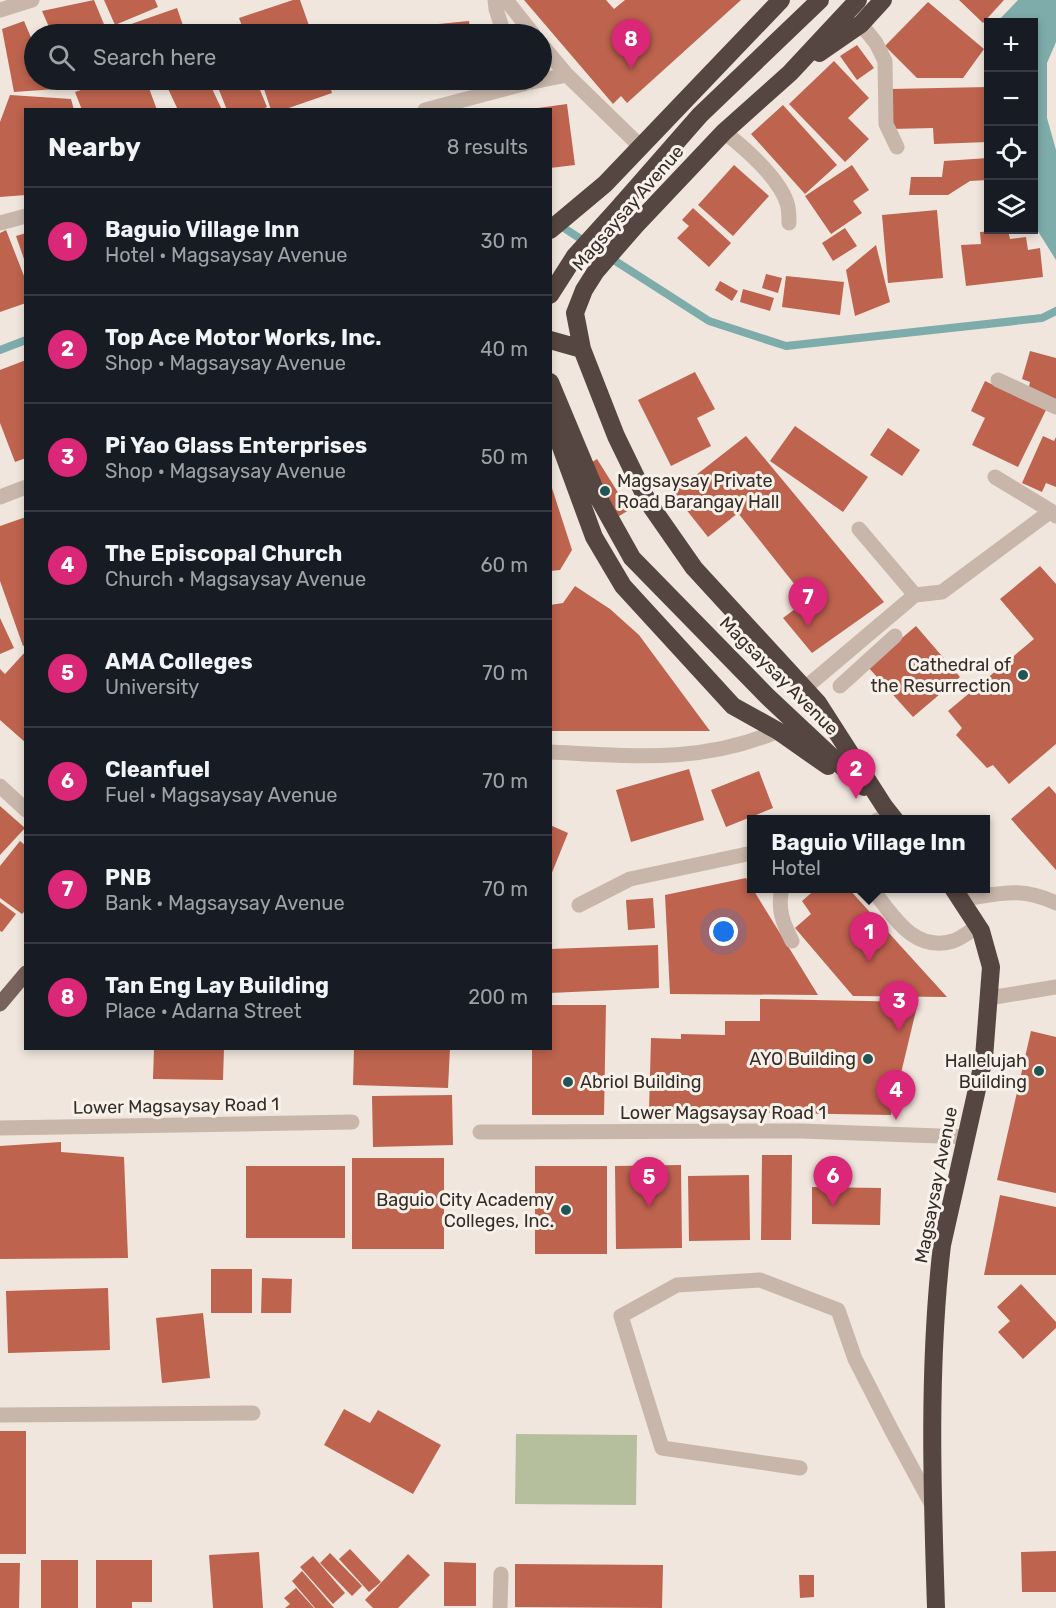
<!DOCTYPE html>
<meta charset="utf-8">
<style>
:root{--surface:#171b24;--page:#20242c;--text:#f1f3f6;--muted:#9ea1a6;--line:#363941;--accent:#db2777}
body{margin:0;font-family:Rubik,sans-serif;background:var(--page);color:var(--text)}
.controls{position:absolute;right:18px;top:18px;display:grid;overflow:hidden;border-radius:0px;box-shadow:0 3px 9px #0003}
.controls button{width:54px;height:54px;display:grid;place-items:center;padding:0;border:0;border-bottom:2px solid var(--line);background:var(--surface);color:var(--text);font:30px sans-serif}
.you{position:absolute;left:724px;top:932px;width:21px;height:21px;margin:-15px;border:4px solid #fff;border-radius:50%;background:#1a73e8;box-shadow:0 0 0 9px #1a73e833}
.badge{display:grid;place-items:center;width:39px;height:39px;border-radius:50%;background:var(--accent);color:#fff;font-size:20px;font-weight:700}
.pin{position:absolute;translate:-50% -50px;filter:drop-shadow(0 2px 3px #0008)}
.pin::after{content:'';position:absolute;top:32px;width:21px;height:18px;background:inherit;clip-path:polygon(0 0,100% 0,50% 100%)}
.popup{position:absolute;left:747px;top:815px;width:243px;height:78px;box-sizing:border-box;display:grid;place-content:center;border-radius:0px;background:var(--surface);filter:drop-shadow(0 2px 4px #0005);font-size:20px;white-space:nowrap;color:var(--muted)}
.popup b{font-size:22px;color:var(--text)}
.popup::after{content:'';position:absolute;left:50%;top:100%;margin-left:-12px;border:12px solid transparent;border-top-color:var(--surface)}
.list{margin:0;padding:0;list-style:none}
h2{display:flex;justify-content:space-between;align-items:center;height:78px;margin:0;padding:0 24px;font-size:26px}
h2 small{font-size:20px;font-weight:400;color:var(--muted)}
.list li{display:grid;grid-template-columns:39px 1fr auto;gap:18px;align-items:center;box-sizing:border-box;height:108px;padding:0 24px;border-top:2px solid var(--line)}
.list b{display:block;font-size:22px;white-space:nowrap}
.list p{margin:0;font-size:20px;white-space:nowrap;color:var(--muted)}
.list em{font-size:20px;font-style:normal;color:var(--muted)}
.icon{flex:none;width:33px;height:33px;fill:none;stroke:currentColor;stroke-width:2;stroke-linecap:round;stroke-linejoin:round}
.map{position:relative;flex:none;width:1056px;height:1608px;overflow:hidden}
.search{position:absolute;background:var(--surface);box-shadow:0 3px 9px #0003;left:24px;top:24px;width:528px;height:66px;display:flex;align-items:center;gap:15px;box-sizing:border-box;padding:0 21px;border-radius:33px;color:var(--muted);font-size:22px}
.panel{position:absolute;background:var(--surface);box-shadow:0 3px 9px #0003;left:24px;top:108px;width:528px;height:942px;border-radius:0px}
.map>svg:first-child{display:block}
.green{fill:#b5bf9e}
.water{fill:#7eacab}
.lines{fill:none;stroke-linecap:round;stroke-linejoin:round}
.stream{stroke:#7eacab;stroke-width:8}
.building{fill:#bd634e}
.minor{stroke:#c8b6aa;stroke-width:15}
.major{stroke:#77635b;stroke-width:15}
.highway{stroke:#564641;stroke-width:18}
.highway-bridge{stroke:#564641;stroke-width:18}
.poi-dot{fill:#215454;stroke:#f8f1e9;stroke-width:2}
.labels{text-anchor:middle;stroke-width:6;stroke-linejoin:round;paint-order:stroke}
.street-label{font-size:18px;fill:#362c29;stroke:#f8f1e9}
.poi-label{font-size:18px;fill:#362c29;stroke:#f8f1e9;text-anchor:end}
</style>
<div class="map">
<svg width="1056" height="1608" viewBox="0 0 1056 1608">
<rect width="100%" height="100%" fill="#f0e6dd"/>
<path class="green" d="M516 1434 637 1435 636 1505 515 1504Z"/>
<path class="water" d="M1018 0H1056V42L1047 63V118L1056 150V260L1034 225V22H997Z"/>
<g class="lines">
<path class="stream" d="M556 223 709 321 786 346 1042 318 1056 311
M0 350 26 340"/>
</g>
<path class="building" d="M94 0 108 34H52L42 11Z
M104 0H155L158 7 115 25Z
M293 0H300L312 34H245L239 18Z
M524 0H606L614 9 625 0H741L627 103 621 96 613 104Z
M959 0H1004L983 23Z
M928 2 984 49 963 78H917L885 46Z
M177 8 186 34H119L117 29Z
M24 21 32 40 34 39V80H86L57 89 14 92 2 29Z
M469 21 471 34H419L418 26Z
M857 45 874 68 857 80 840 56Z
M834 61 869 98 848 118 869 139 845 162 789 104Z
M110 80H146L157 110H82L75 92Z
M164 80H208L222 110H178Z
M215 80H256L267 107 260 110H227Z
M261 80H328L332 93 283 110H271Z
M988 87V142L934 144 933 128 891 129 890 89Z
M10 95 71 99 74 110H26V195L0 197V122Z
M567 104 575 165 550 168V110L538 108Z
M783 105 837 165 805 194 751 134Z
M988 158V180L970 181 948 195H909L911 177H942L944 161Z
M734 165 769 196 733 236 698 205Z
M852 165 869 190 853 201 862 213 831 234 805 196Z
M693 208 731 243 709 267 677 238 689 226 682 220Z
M937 210 943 278 888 283 882 215Z
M845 228 857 246 833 261 822 243Z
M6 230 26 281V303L0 312V233Z
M1008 230 1010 239 1026 237 1028 250 1040 248 1043 277 966 286 961 245 981 244 980 232Z
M26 233V262H25L16 236Z
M876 245 890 302 855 316 846 270Z
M766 274 782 278 778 293 762 288Z
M786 276 844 282 840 315 782 307Z
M720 281 738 291 732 301 715 290Z
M743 289 774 298 770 311 740 302Z
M1030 351 1056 358V399L1028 391 1030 382 1022 379Z
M26 360V458L15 462 0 423V370Z
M695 372 715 409 697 418 711 446 671 466 638 400Z
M985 381 1046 410 1018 467 972 445 985 418 971 411Z
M795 426 868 477 843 512 770 461Z
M888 428 920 450 902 476 870 455Z
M746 436 884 602 812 653 783 618 807 600 738 513 708 537 673 493Z
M1043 436 1054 441 1056 437V487L1046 483 1042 492 1022 483Z
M597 459 629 510 611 521 579 470Z
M551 485 572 550 560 570 550 571Z
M26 517V645L23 646 0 581V526Z
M1040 566 1056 584V744L1009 784 993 765 987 768 956 735 962 728 948 711 1034 639 1000 599Z
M575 586 610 609 639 635 710 731H550V605L563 603Z
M0 618 14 648 0 654Z
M916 626 960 677 913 717 868 667Z
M26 651V743L0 720V669L5 674Z
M689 769 704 820 631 842 616 790Z
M759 771 773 808 726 827 711 790Z
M1049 786 1056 794V870L1011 819Z
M0 806 25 828 0 855Z
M550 825 568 833 551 875H550Z
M20 841 26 846V910L22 914 0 898V866Z
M746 878 818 995 670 994 665 895Z
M817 888H848L947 997 853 996 795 928 811 914 802 901Z
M653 898 655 928 628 930 626 900Z
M0 902 16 914 2 932 0 931Z
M658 945 659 988 550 993V949Z
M760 999 918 1002 891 1115 649 1111 651 1038 681 1039V1034L725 1035V1021H760Z
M550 1005H606L604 1115H532V1048H550Z
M1031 1031 1056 1037V1193L997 1180Z
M154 1048H224L223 1080 153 1079Z
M354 1048H450L448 1088 353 1085Z
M452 1095 453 1145 373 1147 372 1096Z
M61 1142V1152L124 1157 128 1258 0 1259V1146Z
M762 1155H792L791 1240H761Z
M352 1158H444V1249H352Z
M681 1165 682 1248 616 1249 615 1166Z
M246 1166H345V1238H246Z
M535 1166H607V1254H535Z
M749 1175 750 1240 689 1241 688 1176Z
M812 1187 881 1188 880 1225 812 1224Z
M1000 1195 1056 1207V1275H984Z
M211 1269H252V1313H211Z
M262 1278 292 1279 291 1313H261Z
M1021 1284 1056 1322V1328L1023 1359 998 1332 1010 1321 997 1307Z
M108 1288 110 1350 8 1353 6 1291Z
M203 1313 210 1378 162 1383 156 1318Z
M344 1409 370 1423 378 1410 441 1445 413 1494 324 1445Z
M0 1431H26V1554H0Z
M350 1549 381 1582 369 1592 339 1559Z
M1056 1551V1592H1022L1021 1552Z
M259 1552 263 1608H213L209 1555Z
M330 1553 362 1586 352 1596 320 1563Z
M408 1554 430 1575 398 1608H373L365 1600Z
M313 1556 345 1593 333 1604 300 1567Z
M41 1560H78V1608H41Z
M96 1560H152V1602H132V1608H96Z
M444 1562 476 1563V1606H444Z
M0 1563H20L19 1608H0Z
M515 1564 663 1565 662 1608 515 1607Z
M302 1571 334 1608H315L292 1581Z
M799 1575H814V1597L800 1598Z
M296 1588 314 1608H285L290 1604 284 1598Z"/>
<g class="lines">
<path class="minor" d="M495 0 496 9 504 34
M506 0 533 34
M0 10 32 0
M861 24 876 43 885 61 886 124 897 147
M542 45 567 75 641 147
M425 110 527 83 567 75
M724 132C745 148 779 178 787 203 789 209 789 217 789 223
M0 223 26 216
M998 380 1056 407
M995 477 1051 511
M0 497 26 487
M859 529 915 595
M840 686 895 636
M805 688 915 595 942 592 1051 511 1056 516
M550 752C631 756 702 764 778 731
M0 786 26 810
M877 820 892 815
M782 888C777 909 783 923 792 941
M871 888C893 915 913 953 953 941 962 938 970 931 978 926
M962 899C1000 894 1020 886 1056 903
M579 905 630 879 752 853
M989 998 1056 987
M0 1128 352 1122
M480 1132 801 1131 967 1137
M0 1415 253 1413
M800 1468 662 1448 621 1316 677 1285 760 1280 838 1310 855 1359 892 1431 932 1505
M500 1608 501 1574"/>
<path class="major" d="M0 1004 26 973"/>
<path class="highway" d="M858 0 790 73 724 132 636 225 596 271 584 290 575 313 582 349 616 436 648 502 694 568 818 703 884 806 895 820
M819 53 861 24 883 0
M622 204 700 115 820 0
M550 230 605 184 781 0
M550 295 575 256
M550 340 582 349
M550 382 598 497 632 558 767 696 864 787
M550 417 594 537 623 586 733 706 778 731 828 766
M936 1608C932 1487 928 1365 942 1245L984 1058 991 967 981 931 953 888"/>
<path class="highway-bridge" d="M575 256 622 204"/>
</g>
<g class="poi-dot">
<circle cx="605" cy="491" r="6"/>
<circle cx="1023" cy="675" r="6"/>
<circle cx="868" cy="1059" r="6"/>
<circle cx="1039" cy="1071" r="6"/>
<circle cx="568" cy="1082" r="6"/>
<circle cx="566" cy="1210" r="6"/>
</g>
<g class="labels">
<g class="street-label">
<text transform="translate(628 208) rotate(-49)" y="6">Magsaysay Avenue</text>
<text transform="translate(779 676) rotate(45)" y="6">Magsaysay Avenue</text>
<text transform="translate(176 1106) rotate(-1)" y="6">Lower Magsaysay Road 1</text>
<text x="723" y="1119">Lower Magsaysay Road 1</text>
<text transform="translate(936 1185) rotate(-79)" y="6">Magsaysay Avenue</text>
</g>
<g class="poi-label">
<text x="617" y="487" text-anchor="start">Magsaysay Private<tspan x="617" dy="21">Road Barangay Hall</tspan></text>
<text x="1011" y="671">Cathedral of<tspan x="1011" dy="21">the Resurrection</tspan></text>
<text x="856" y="1065">AYO Building</text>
<text x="1027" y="1067">Hallelujah<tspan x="1027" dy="21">Building</tspan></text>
<text x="580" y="1088" text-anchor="start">Abriol Building</text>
<text x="554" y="1206">Baguio City Academy<tspan x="554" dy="21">Colleges, Inc.</tspan></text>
</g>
</g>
</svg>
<div class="controls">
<button>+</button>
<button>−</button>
<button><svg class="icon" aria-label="locate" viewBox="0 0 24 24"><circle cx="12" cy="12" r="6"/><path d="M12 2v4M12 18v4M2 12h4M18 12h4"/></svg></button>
<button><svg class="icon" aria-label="layers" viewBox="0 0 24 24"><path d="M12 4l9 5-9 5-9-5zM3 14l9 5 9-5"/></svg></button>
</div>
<div class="you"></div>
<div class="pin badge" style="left:869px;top:962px">1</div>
<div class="popup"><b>Baguio Village Inn</b>Hotel</div>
<div class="pin badge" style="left:856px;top:799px">2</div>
<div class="pin badge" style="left:899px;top:1031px">3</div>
<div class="pin badge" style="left:896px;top:1120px">4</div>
<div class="pin badge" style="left:649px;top:1207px">5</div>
<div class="pin badge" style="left:833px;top:1206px">6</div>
<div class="pin badge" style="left:808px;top:627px">7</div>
<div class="pin badge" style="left:631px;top:69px">8</div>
<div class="search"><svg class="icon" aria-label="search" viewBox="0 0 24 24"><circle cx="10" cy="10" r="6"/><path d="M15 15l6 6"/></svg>Search here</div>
<section class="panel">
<h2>Nearby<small>8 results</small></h2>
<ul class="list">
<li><span class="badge">1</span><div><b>Baguio Village Inn</b><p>Hotel · Magsaysay Avenue</p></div><em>30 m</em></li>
<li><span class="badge">2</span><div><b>Top Ace Motor Works, Inc.</b><p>Shop · Magsaysay Avenue</p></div><em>40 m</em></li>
<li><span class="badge">3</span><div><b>Pi Yao Glass Enterprises</b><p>Shop · Magsaysay Avenue</p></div><em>50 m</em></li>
<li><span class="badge">4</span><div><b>The Episcopal Church</b><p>Church · Magsaysay Avenue</p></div><em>60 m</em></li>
<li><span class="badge">5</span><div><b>AMA Colleges</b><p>University</p></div><em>70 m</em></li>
<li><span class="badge">6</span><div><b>Cleanfuel</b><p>Fuel · Magsaysay Avenue</p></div><em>70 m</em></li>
<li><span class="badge">7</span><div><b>PNB</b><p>Bank · Magsaysay Avenue</p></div><em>70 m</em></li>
<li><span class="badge">8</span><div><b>Tan Eng Lay Building</b><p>Place · Adarna Street</p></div><em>200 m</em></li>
</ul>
</section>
</div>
